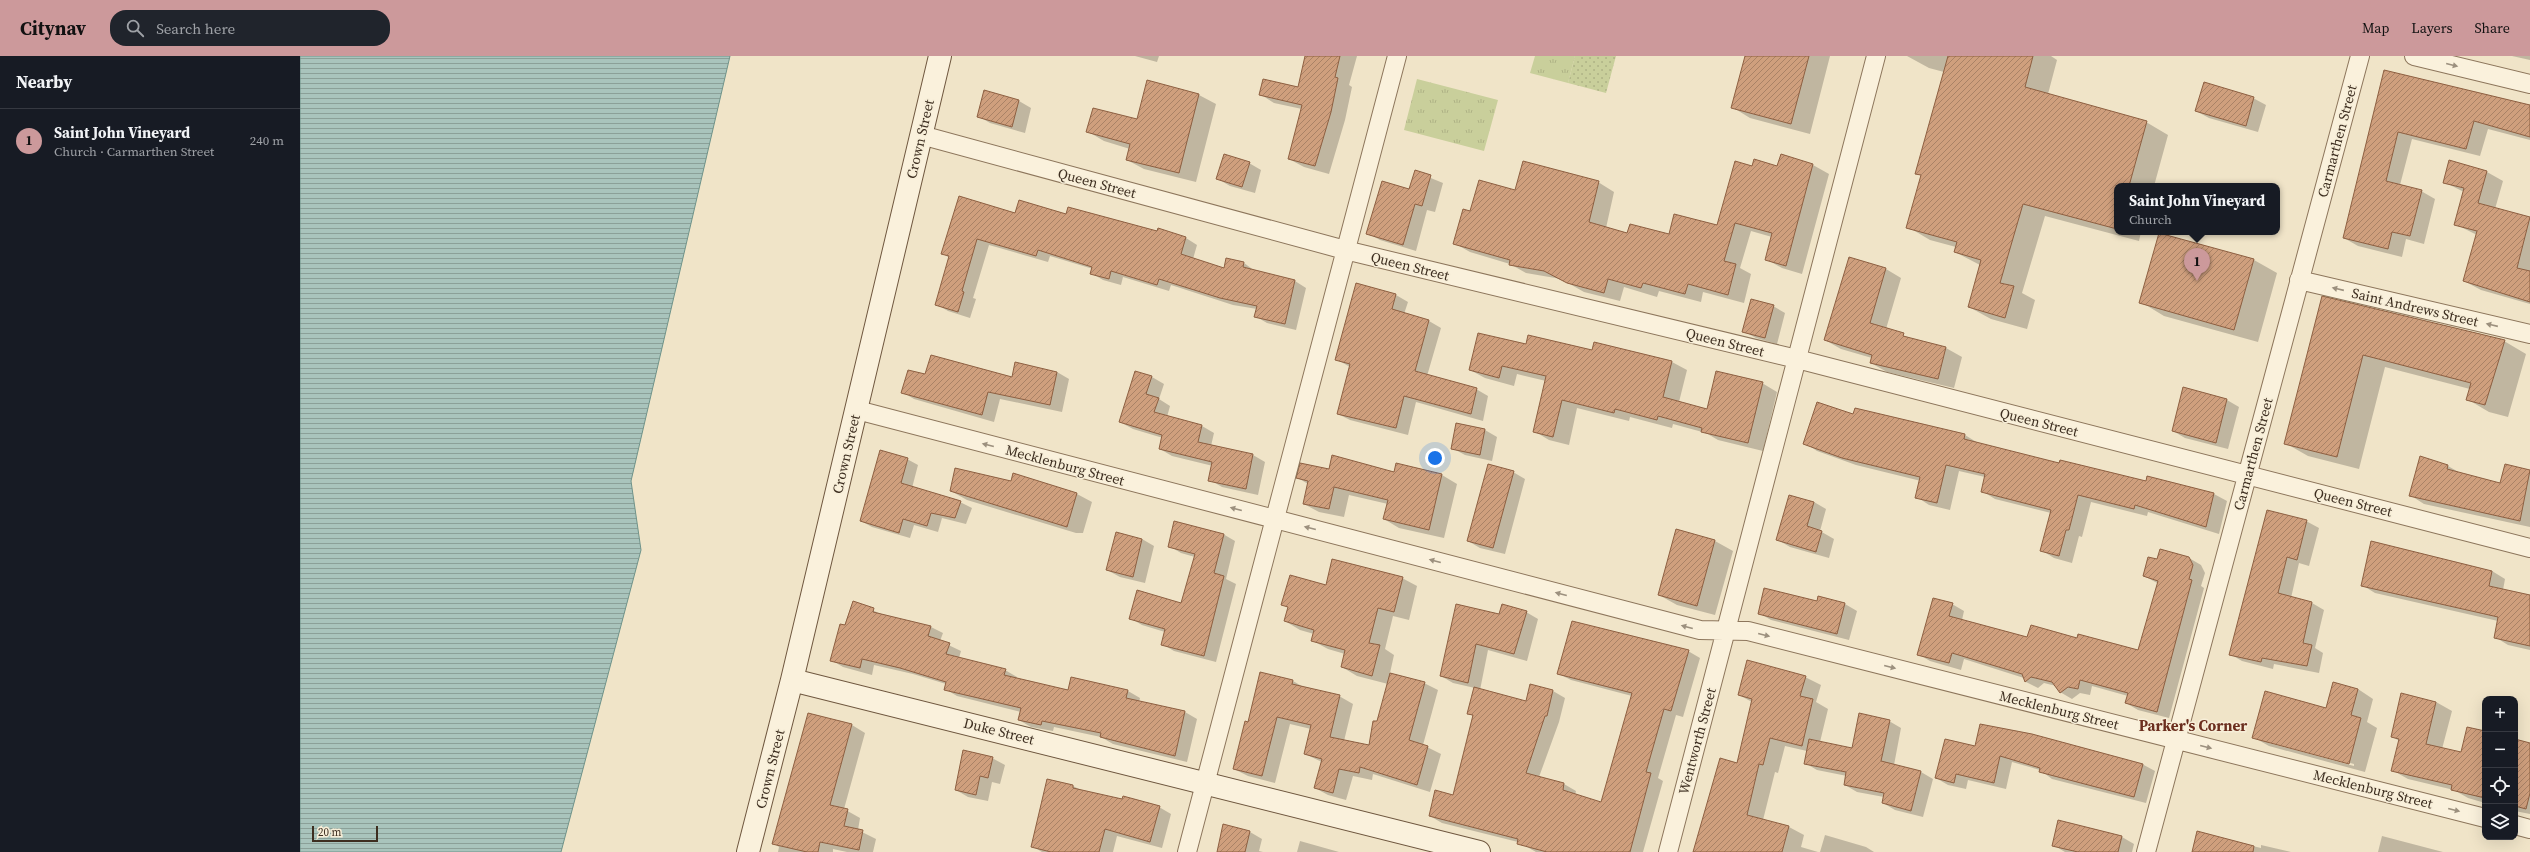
<!DOCTYPE html>
<meta charset="utf-8">
<style>
:root{--surface:#171b24;--page:#20242c;--text:#f1f3f6;--muted:#9ea1a6;--line:#363941;--accent:#cc999b}
body{margin:0;font-family:"Source Serif 4",serif;background:var(--page);color:var(--text)}
.controls{position:absolute;right:12px;bottom:12px;display:grid;overflow:hidden;border-radius:8px;box-shadow:0 4px 16px #0002}
.controls button{width:36px;height:36px;display:grid;place-items:center;padding:0;border:0;border-bottom:1px solid var(--line);background:var(--surface);color:var(--text);font:20px sans-serif}
.scale{position:absolute;left:12px;bottom:10px;width:66px;box-sizing:border-box;padding-left:4px;border:2px solid #3d2e20;border-top:0;font-size:11px;line-height:14px;white-space:nowrap;color:#3d2e20;-webkit-text-stroke:3px #f7eed8;paint-order:stroke}
.you{position:absolute;left:1135px;top:402px;width:14px;height:14px;margin:-10px;border:3px solid #fff;border-radius:50%;background:#1a73e8;box-shadow:0 0 0 6px #1a73e833}
.badge{display:grid;place-items:center;width:26px;height:26px;border-radius:50%;background:var(--accent);color:#111;font-size:13px;font-weight:700}
.pin{position:absolute;translate:-50% -33px;filter:drop-shadow(0 1px 2px #0008)}
.pin::after{content:'';position:absolute;top:21px;width:14px;height:12px;background:inherit;clip-path:polygon(0 0,100% 0,50% 100%)}
.popup{position:absolute;left:1814px;top:127px;width:166px;height:52px;box-sizing:border-box;display:grid;place-content:center;border-radius:8px;background:var(--surface);filter:drop-shadow(0 1px 3px #0005);font-size:13px;white-space:nowrap;color:var(--muted)}
.popup b{font-size:15px;color:var(--text)}
.popup::after{content:'';position:absolute;left:50%;top:100%;margin-left:-8px;border:8px solid transparent;border-top-color:var(--surface)}
.list{margin:0;padding:0;list-style:none}
h2{display:flex;justify-content:space-between;align-items:center;height:52px;margin:0;padding:0 16px;font-size:17px}
h2 small{font-size:13px;font-weight:400;color:var(--muted)}
.list li{display:grid;grid-template-columns:26px 1fr auto;gap:12px;align-items:center;box-sizing:border-box;height:64px;padding:0 16px;border-top:1px solid var(--line)}
.list b{display:block;font-size:15px;white-space:nowrap}
.list p{margin:0;font-size:13px;white-space:nowrap;color:var(--muted)}
.list em{font-size:13px;font-style:normal;color:var(--muted)}
.icon{flex:none;width:22px;height:22px;fill:none;stroke:currentColor;stroke-width:2;stroke-linecap:round;stroke-linejoin:round}
.map{position:relative;flex:none;width:2230px;height:796px;overflow:hidden}
header{display:flex;align-items:center;gap:24px;box-sizing:border-box;height:56px;padding:0 20px;background:var(--accent);color:#111}
header strong{font-size:19px}
nav{display:flex;gap:22px;margin-inline-start:auto;font-size:14px}
.search{width:280px;height:36px;background:var(--page);display:flex;align-items:center;gap:10px;box-sizing:border-box;padding:0 14px;border-radius:16px;color:var(--muted);font-size:15px}
main{display:flex}
aside{flex:1;background:var(--surface)}
.map>svg:first-child{display:block}
.grass{fill:url(#grass-dots)}
.park{fill:url(#park-tufts)}
.water{fill:url(#water-rules);stroke:#6f938a}
.shadow{fill:#0003;fill-rule:evenodd}
.building{fill:url(#building-hatch);stroke:#8d5f41}
.lines{fill:none;stroke-linecap:round;stroke-linejoin:round}
.street-casing{stroke:#8d765c;stroke-width:20}
.secondary-casing{stroke:#6f573f;stroke-width:24}
.street{stroke:#faf1dc;stroke-width:18}
.secondary{stroke:#faf1dc;stroke-width:22}
.oneway{fill:#9c907e}
.labels{text-anchor:middle;stroke-width:3;stroke-linejoin:round;paint-order:stroke}
.street-label{font-size:14px;fill:#3d2e20;stroke:#f7eed8}
.neighbourhood-label{font-size:15px;font-weight:bold;fill:#6b2e1e;stroke:#f7eed8}
</style>
<header>
<strong>Citynav</strong>
<div class="search"><svg class="icon" aria-label="search" viewBox="0 0 24 24"><circle cx="10" cy="10" r="6"/><path d="M15 15l6 6"/></svg>Search here</div>
<nav><a>Map</a><a>Layers</a><a>Share</a></nav>
</header>
<main>
<aside>
<h2>Nearby<small></small></h2>
<ul class="list">
<li><span class="badge">1</span><div><b>Saint John Vineyard</b><p>Church · Carmarthen Street</p></div><em>240 m</em></li>
</ul>
</aside>
<div class="map">
<svg width="2230" height="796" viewBox="0 0 2230 796">
<defs>
<pattern id="grass-dots" width="8" height="8" patternUnits="userSpaceOnUse"><rect width="8" height="8" fill="#c9cf9b"/><path d="M2 2h.1M6 6h.1" fill="none" stroke="#aeb285" stroke-width="1.8" stroke-linecap="round"/></pattern>
<pattern id="park-tufts" width="24" height="20" patternUnits="userSpaceOnUse"><rect width="24" height="20" fill="#c9cf9b"/><path d="M3 7l-1-3M5 7V3M7 7l1-3M15 17l-1-3M17 17v-4M19 17l1-3" fill="none" stroke="#aeb285"/></pattern>
<pattern id="water-rules" width="6" height="5" patternUnits="userSpaceOnUse"><rect width="6" height="5" fill="#a9c4bc"/><path d="M0 2.5h6" fill="none" stroke="#8ba098"/></pattern>
<pattern id="building-hatch" width="6" height="6" patternUnits="userSpaceOnUse"><rect width="6" height="6" fill="#cf9f7d"/><path d="M-1 1l2-2M0 6l6-6M5 7l2-2" fill="none" stroke="#a98266"/></pattern>
</defs>
<rect width="100%" height="100%" fill="#f0e4c8"/>
<path class="grass" d="M1275 0H1316L1306 37 1268 27Z"/>
<path class="park" d="M1235 0H1275L1268 27 1230 17Z
M1117 23 1198 44 1184 95 1104 74Z"/>
<path class="water" d="M0 0H430L331 425 341 494 261 796H0Z"/>
<path class="shadow" d="M835 0H859L857 6Z
M1006 0H1057L1049 29 1052 31 1045 64 1029 118 1004 111 989 103 1002 53 974 47 960 38 999 32Z
M1446 0H1530L1510 78 1450 62 1432 51Z
M1607 0H1751L1757 4 1748 38 1846 66 1868 79 1854 130H1817V176H1841L1839 185 1745 160 1722 237 1735 244 1727 273 1691 263 1669 251 1680 209 1655 196 1656 191 1630 184 1608 171 1622 120 1617 117 1644 16 1629 12Z
M2212 0H2230V4Z
M2085 15 2230 49V84L2188 73 2180 100 2112 83 2100 129 2121 135 2135 143 2124 188 2106 183 2102 201 2058 190 2044 182Z
M685 35 719 45 731 52 725 77 690 67 678 60Z
M899 39 916 48 896 126 844 113 827 104 830 93 804 85 787 75 837 65Z
M1953 42 1966 49 1958 76 1909 62 1896 55Z
M1482 99 1513 109 1529 118 1502 218 1482 212 1466 203 1472 181 1451 175 1440 212 1451 218 1444 247 1403 236 1401 246 1359 235 1357 241 1324 231 1320 245 1284 236 1261 223 1226 217 1210 208 1170 196 1154 187 1170 156 1215 136 1298 126 1314 136 1306 172 1328 178 1370 180 1418 170 1452 111 1478 112Z
M2150 106 2187 116 2203 125 2195 153 2230 163V248L2181 234 2164 225 2177 179 2155 168 2164 136 2144 126Z
M949 107 961 114 955 137 930 130 918 123Z
M1116 116 1143 127 1135 156 1127 154 1116 195 1080 184 1067 177 1110 134Z
M716 158 767 159 857 176 858 174 886 182 897 189 893 203 925 214 944 207 955 215 995 225 1006 232 996 274 967 267 955 260 957 253 933 249 871 229 869 235 823 221 821 229 803 224 791 217 793 213 750 200 748 206 689 189 673 242 676 243 670 262 648 255 636 248 650 202 643 198Z
M1954 204 1977 217 1958 286 1864 260 1841 246Z
M1586 213 1601 222 1586 273 1613 283 1646 292 1662 301 1654 332 1587 316 1571 307 1572 302 1541 293 1525 284Z
M1096 239 1108 246 1104 258 1129 265 1141 272 1127 320 1176 333 1188 340 1183 365 1116 346 1108 379 1050 364 1038 358 1050 311 1036 303Z
M2023 241 2204 285 2226 298 2208 361 2189 356 2167 343 2170 333 2085 311 2059 413 2008 400 1985 387Z
M1473 250 1485 257 1477 288 1456 282 1443 275Z
M1295 287 1372 306 1387 314 1379 346 1408 354 1462 327 1477 336 1463 395 1418 384 1406 377 1373 368 1372 372 1330 361 1329 365 1277 352 1269 389 1249 384 1234 375 1246 325 1217 318 1214 330 1185 322 1170 314 1226 289 1293 296Z
M757 316 769 323 762 356 700 343 694 366 614 343 602 336 626 320 712 323Z
M852 321 864 328 859 343 870 350 867 361 902 370 914 377 911 390 953 399 965 406 958 439 922 431 910 424 913 410 872 400 860 393 863 382 833 373 820 366Z
M1927 344 1939 351 1928 393 1885 382 1873 375Z
M1555 354 1665 379 1678 387 1760 409 1847 426 1848 422 1914 438 1927 445 1919 478 1848 456 1847 460 1791 446 1782 481 1779 480 1772 507 1754 502 1741 494 1751 457 1695 443 1682 435 1685 421 1659 415 1650 454 1629 449 1617 441 1621 425 1556 409 1517 395 1505 387 1554 360Z
M1157 368 1185 374 1197 381 1192 405 1165 399 1152 392Z
M607 403 618 409 612 432 660 446 672 452 666 468 642 462 638 476 614 469 610 482 572 471 561 465Z
M1097 408 1142 419 1157 428 1144 482 1099 472 1084 463 1088 448 1049 439 1044 461 1019 456 1004 448 1008 428 998 422 1029 414 1095 417Z
M2206 409 2230 415V471L2124 448 2110 439 2148 410 2162 418 2201 428Z
M1213 416 1225 423 1205 498 1180 492 1168 485Z
M711 426 777 438 792 446 783 477H776L667 444 651 435Z
M1514 446 1526 453 1520 475 1534 483 1529 502 1490 491 1478 484Z
M2006 465 2019 472 2009 510 1999 507 1991 542 2012 547 2024 554 2015 592 2023 597 2019 617 1974 608 1973 613 1942 605 1930 598Z
M1377 474 1415 485 1433 495 1415 559 1377 549 1359 539Z
M923 478 935 485 926 523 936 528 916 606 874 595 862 588 865 576 842 569 830 562 881 548 895 501 881 497 869 490Z
M842 483 854 490 845 527 820 521 807 514Z
M1889 502 1901 509 1905 517 1901 530 1904 532 1869 662 1838 654 1826 647 1828 640 1792 630 1790 639 1780 637 1772 643 1760 636 1756 630 1744 627 1738 632 1726 626 1724 622 1664 603 1661 614 1630 605 1618 598 1652 548 1664 555 1662 564 1728 582 1778 583 1839 596 1859 528 1844 520 1858 505Z
M2192 515 2205 523 2203 534 2230 540V594L2208 589 2195 581 2198 565 2075 537 2062 529Z
M1102 522 1117 530 1109 564 1093 560 1085 593 1094 599 1090 617 1124 627 1138 634 1123 689 1141 698 1130 736 1073 718 1072 724 1053 720 1046 744 1028 739 1015 732 1022 706 1005 698 1011 673 990 668 975 727 948 720 934 713 949 667 961 617 993 625 1005 632 1039 640 1053 648 1044 685 1070 690 1088 628 1057 620 1042 611 1045 598 1028 593 1013 585 1014 578 1000 574 985 565 989 552 982 548 1027 530Z
M553 546 586 560 631 571 643 577 640 585 661 595 659 602 705 614 717 621V623L769 635 772 622 828 635 840 642 839 646 885 656 897 663 887 706 813 688 801 681 754 671 753 675 731 671 719 664 721 656 657 640 645 633 646 628 613 618 574 609 572 619 543 611 531 604Z
M1518 546 1545 548 1557 555 1549 584 1471 564 1459 557Z
M1226 556 1238 563 1227 605 1188 594 1180 634 1226 646 1253 635 1265 642 1259 666 1239 721 1264 728 1276 735 1275 739 1302 747 1332 640 1271 624 1259 618 1388 595 1400 602 1383 661 1376 659 1358 722 1363 725 1343 796H1236L1218 786 1142 767 1130 760 1154 740 1173 660 1168 657 1175 632 1153 627 1141 620 1200 559Z
M1505 621 1521 629 1516 646 1528 653 1520 686 1552 693 1589 665 1601 672 1594 709 1621 716 1633 723 1623 761 1595 754 1583 747 1584 741 1557 736 1545 729 1547 720 1517 714 1505 707 1507 695 1485 690 1478 717 1475 716 1463 764 1489 771 1504 779 1501 791 1518 796H1395L1437 708 1452 646 1439 639Z
M2058 633 2073 643 2067 666 2077 672 2065 716 1969 690 1953 681 2027 654ZM1969 685 2054 708V710L1969 687Z
M2102 638 2136 646 2152 655 2142 693 2161 698 2185 676V747L2168 742 2154 734 2108 723 2092 714 2100 685 2092 681Z
M552 669 565 677 544 753 560 762 558 774 576 783 573 796H547L533 793V796H478L479 791 473 787 478 767 480 768Z
M2215 684 2230 688V758L2215 755Z
M1676 692 1842 708 1855 715 1846 747 1752 723 1740 714 1712 706 1706 733 1668 724 1666 733 1648 729 1636 722Z
M692 702 705 709 700 728 692 726 688 745 668 741 656 734Z
M773 730 783 735 859 751 871 758 862 792 817 780 813 796H742L732 790Z
M1759 765 1822 781 1834 788 1832 796H1765L1753 789Z
M924 769 950 776 962 783 959 795 963 796H918Z
M1898 777 1961 792V789L1991 796H1893Z
M1525 779 1566 791 1574 796H1520Z
M2082 780 2143 796H2078Z
M1000 785 1039 796H997Z"/>
<path class="building" d="M1005 0H1040L1035 21 1038 22 1031 56 1015 110 988 103 1002 49 959 39 963 23 998 31Z
M1445 0H1509L1491 68 1431 52Z
M1648 0H1733L1725 31 1847 65 1829 130H1817V173L1723 148 1700 227 1714 230 1705 262 1668 251 1681 204 1654 196 1657 186 1606 172 1621 119 1615 118Z
M2084 14 2230 49V81L2174 65 2166 93 2098 76 2086 125 2122 134 2110 180 2092 176 2088 193 2043 182Z
M847 24 899 38 879 117 826 104 830 88 786 76 793 52 837 63Z
M1904 26 1954 41 1946 70 1895 55Z
M684 34 719 44 712 71 677 61Z
M924 98 950 106 942 131 916 123Z
M1481 98 1513 108 1486 210 1465 204 1472 177 1435 167 1424 205 1436 208 1428 239 1388 228 1385 238 1343 227 1341 232 1308 223 1304 237 1267 227 1244 215 1209 209 1210 204 1153 188 1163 153 1170 155 1179 124 1215 134 1223 105 1299 125 1289 166 1327 177 1330 168 1369 178 1374 158 1417 169 1435 105 1452 110 1454 103 1477 110Z
M2149 104 2187 115 2178 147 2230 161 2217 212 2230 215V246L2163 225 2177 175 2154 169 2164 132 2143 127Z
M1115 114 1131 119 1122 150 1115 148 1103 189 1066 178 1082 125 1109 133Z
M659 140 715 157 719 144 766 158 768 151 857 175 858 172 886 181 881 198 924 212 926 202 944 206 943 211 995 224 985 268 954 261 957 250 920 242 859 223 857 229 811 215 809 223 790 218 792 211 738 194 736 200 677 183 662 235 664 236 658 256 635 249 649 200 641 198Z
M1859 177 1954 203 1934 274 1839 247Z
M1549 201 1586 212 1570 267 1604 277 1603 280 1646 291 1638 323 1570 307 1572 299 1524 284Z
M1056 227 1096 238 1092 253 1129 264 1115 315 1177 332 1171 358 1104 340 1096 372 1037 358 1050 308 1035 304Z
M2022 240 2205 284 2185 349 2166 344 2171 327 2063 299 2037 401 1984 388Z
M1451 243 1474 249 1465 282 1442 276Z
M1178 277 1226 288 1228 279 1292 294 1294 286 1372 305 1363 341 1407 353 1416 315 1463 326 1448 387 1401 376 1402 372 1358 360 1357 364 1315 353 1314 357 1262 344 1253 381 1233 376 1246 320 1202 310 1199 322 1169 314Z
M631 299 712 321 715 306 757 316 750 349 688 336 682 359 601 337 608 314 625 318Z
M835 315 852 320 846 338 859 342 854 356 902 369 898 386 953 398 946 433 908 425 912 406 859 393 862 379 819 366Z
M1883 331 1927 343 1916 387 1872 375Z
M1517 346 1553 358 1555 352 1665 378 1664 383 1759 407 1760 404 1846 425 1847 420 1914 437 1906 471 1835 449 1834 453 1778 439 1769 474H1766L1759 500 1740 495 1751 454 1681 436 1685 418 1646 409 1637 447 1615 442 1620 421 1542 402 1503 388Z
M1156 367 1185 373 1180 399 1151 393Z
M580 394 608 402 601 427 661 445 655 462 631 457 627 470 603 463 599 477 560 465Z
M1032 399 1094 416 1096 407 1142 418 1129 474 1083 463 1088 444 1034 431 1029 453 1003 448 1008 425 996 422 1000 407 1029 413Z
M2120 400 2148 409 2147 413 2200 427 2205 408 2230 414 2220 465 2109 440Z
M1188 408 1214 415 1193 492 1167 485Z
M655 412 711 425 713 417 777 437 767 471 650 435Z
M1489 439 1514 446 1507 470 1522 475 1516 496 1476 484Z
M1967 454 2007 464 1997 504 1987 501 1978 537 2012 546 2003 587 2012 589 2007 610 1962 602 1961 606 1929 599Z
M874 465 924 478 914 517 924 520 904 600 861 589 865 573 829 563 837 534 881 547 895 498 868 491Z
M1376 473 1415 484 1397 550 1358 539Z
M816 476 842 483 833 521 806 514Z
M2071 485 2192 515 2189 530 2230 539V590L2194 582 2198 561 2061 530Z
M1860 493 1889 501 1893 509 1889 523 1892 524 1857 656 1825 647 1828 637 1780 624 1778 633 1768 631 1760 637 1752 626 1731 621 1725 626 1722 618 1652 597 1649 607 1617 599 1633 542 1653 547 1649 560 1727 581 1731 569 1777 582 1778 578 1838 594 1858 525 1843 520 1848 501 1857 503Z
M1032 503 1103 521 1094 556 1078 552 1069 587 1080 589 1072 620 1041 611 1045 594 1011 585 1014 574 984 565 988 551 981 549 990 519 1026 529Z
M1464 532 1517 545 1518 540 1545 547 1537 578 1458 558Z
M553 545 574 552 573 556 631 570 628 580 650 587 646 598 706 613 704 619 768 634 771 621 828 634 826 642 885 655 875 700 800 681 801 677 742 665 741 669 718 664 721 652 644 634 646 626 600 612 562 603 560 612 530 605 540 568 545 569Z
M1156 548 1199 558 1202 548 1227 555 1214 598 1176 588 1168 627 1140 620Z
M1272 565 1389 594 1371 655 1364 653 1346 716 1351 717 1330 796H1247L1217 788 1218 783 1129 760 1135 734 1153 739 1173 659 1167 658 1174 631 1226 645 1230 628 1253 634 1247 660H1245L1226 717 1264 727 1263 734 1301 746 1332 637 1257 618Z
M1447 604 1506 620 1500 640 1513 643 1502 690 1470 682 1463 709 1459 708 1447 759 1489 770 1482 796H1393L1420 702 1437 707 1452 643 1438 639Z
M960 616 993 624 992 628 1040 639 1030 681 1069 689 1073 665H1077L1090 617 1125 626 1109 684 1128 690 1117 729 1060 711 1059 717 1039 713 1033 737 1014 732 1022 703 1004 698 1011 669 977 661 962 720 933 713 945 665 948 666Z
M2033 626 2058 633 2051 659 2061 662 2049 708 1952 682 1965 635 2026 652Z
M2101 637 2136 646 2126 688 2161 696 2167 671 2185 675V742L2151 734 2152 729 2091 715 2099 683 2091 681Z
M508 657 552 668 530 749 548 753 544 770 563 774 559 794 520 786 518 796H507L472 788Z
M1559 657 1590 664 1581 705 1621 715 1611 755 1582 747 1584 737 1544 729 1546 716 1504 708 1509 683 1552 692Z
M1680 668 1732 678 1843 708 1834 741 1739 716 1740 712 1700 700 1694 727 1656 718 1654 727 1635 722 1645 683 1675 690Z
M2215 683 2230 687V737L2226 753 2215 750Z
M663 694 693 701 688 722 680 720 676 739 655 734Z
M747 723 773 729V732L822 743 823 740 860 750 850 786 805 773 799 796H751L731 791Z
M1758 764 1822 780 1818 796H1778L1752 790Z
M923 768 950 775 945 796H917Z
M1897 775 1954 790 1953 796H1892Z"/>
<g class="lines">
<defs>
<path id="street" d="M2114 0 2230 28
M621 79 1045 194 1497 303 2230 492
M1999 224 2230 278
M557 354 1400 574 1448 575 2185 762
M2215 769 2230 773
M887 796 1097 0
M1368 796 1576 0
M1846 796 2060 0"/>
<path id="secondary" d="M492 624 1179 796
M448 796 492 624 640 0"/>
</defs>
<use href="#street" class="street-casing"/>
<use href="#secondary" class="secondary-casing"/>
<use href="#street" class="street"/>
<use href="#secondary" class="secondary"/>
</g>
<defs><path id="oneway-solid" d="M-6-.8H1V-3.2L6.5 0L1 3.2V.8H-6Z"/></defs>
<g class="oneway">
<use href="#oneway-solid" transform="translate(2152 9) rotate(14)"/>
<use href="#oneway-solid" transform="translate(2038 233) rotate(-167)"/>
<use href="#oneway-solid" transform="translate(2192 269) rotate(-167)"/>
<use href="#oneway-solid" transform="translate(688 389) rotate(-166)"/>
<use href="#oneway-solid" transform="translate(936 453) rotate(-165)"/>
<use href="#oneway-solid" transform="translate(1010 472) rotate(-166)"/>
<use href="#oneway-solid" transform="translate(1135 505) rotate(-165)"/>
<use href="#oneway-solid" transform="translate(1261 538) rotate(-165)"/>
<use href="#oneway-solid" transform="translate(1387 571) rotate(-165)"/>
<use href="#oneway-solid" transform="translate(1464 579) rotate(14)"/>
<use href="#oneway-solid" transform="translate(1590 611) rotate(14)"/>
<use href="#oneway-solid" transform="translate(1906 691) rotate(14)"/>
<use href="#oneway-solid" transform="translate(2154 754) rotate(14)"/>
</g>
<g class="labels">
<g class="street-label">
<text transform="translate(620 83) rotate(-77)" y="5">Crown Street</text>
<text transform="translate(2037 85) rotate(-75)" y="5">Carmarthen Street</text>
<text transform="translate(797 127) rotate(15)" y="5">Queen Street</text>
<text transform="translate(1110 210) rotate(14)" y="5">Queen Street</text>
<text transform="translate(2115 251) rotate(13)" y="5">Saint Andrews Street</text>
<text transform="translate(1425 286) rotate(14)" y="5">Queen Street</text>
<text transform="translate(1739 366) rotate(14)" y="5">Queen Street</text>
<text transform="translate(546 398) rotate(-77)" y="5">Crown Street</text>
<text transform="translate(1953 398) rotate(-75)" y="5">Carmarthen Street</text>
<text transform="translate(765 409) rotate(15)" y="5">Mecklenburg Street</text>
<text transform="translate(2053 446) rotate(14)" y="5">Queen Street</text>
<text transform="translate(1759 654) rotate(14)" y="5">Mecklenburg Street</text>
<text transform="translate(699 675) rotate(14)" y="5">Duke Street</text>
<text transform="translate(1397 685) rotate(-75)" y="5">Wentworth Street</text>
<text transform="translate(470 713) rotate(-76)" y="5">Crown Street</text>
<text transform="translate(2073 733) rotate(14)" y="5">Mecklenburg Street</text>
</g>
<g class="neighbourhood-label">
<text x="1893" y="675">Parker's Corner</text>
</g>
</g>
</svg>
<div class="controls">
<button>+</button>
<button>−</button>
<button><svg class="icon" aria-label="locate" viewBox="0 0 24 24"><circle cx="12" cy="12" r="6"/><path d="M12 2v4M12 18v4M2 12h4M18 12h4"/></svg></button>
<button><svg class="icon" aria-label="layers" viewBox="0 0 24 24"><path d="M12 4l9 5-9 5-9-5zM3 14l9 5 9-5"/></svg></button>
</div>
<div class="scale">20 m</div>
<div class="you"></div>
<div class="pin badge" style="left:1897px;top:225px">1</div>
<div class="popup"><b>Saint John Vineyard</b>Church</div>
</div>
</main>
